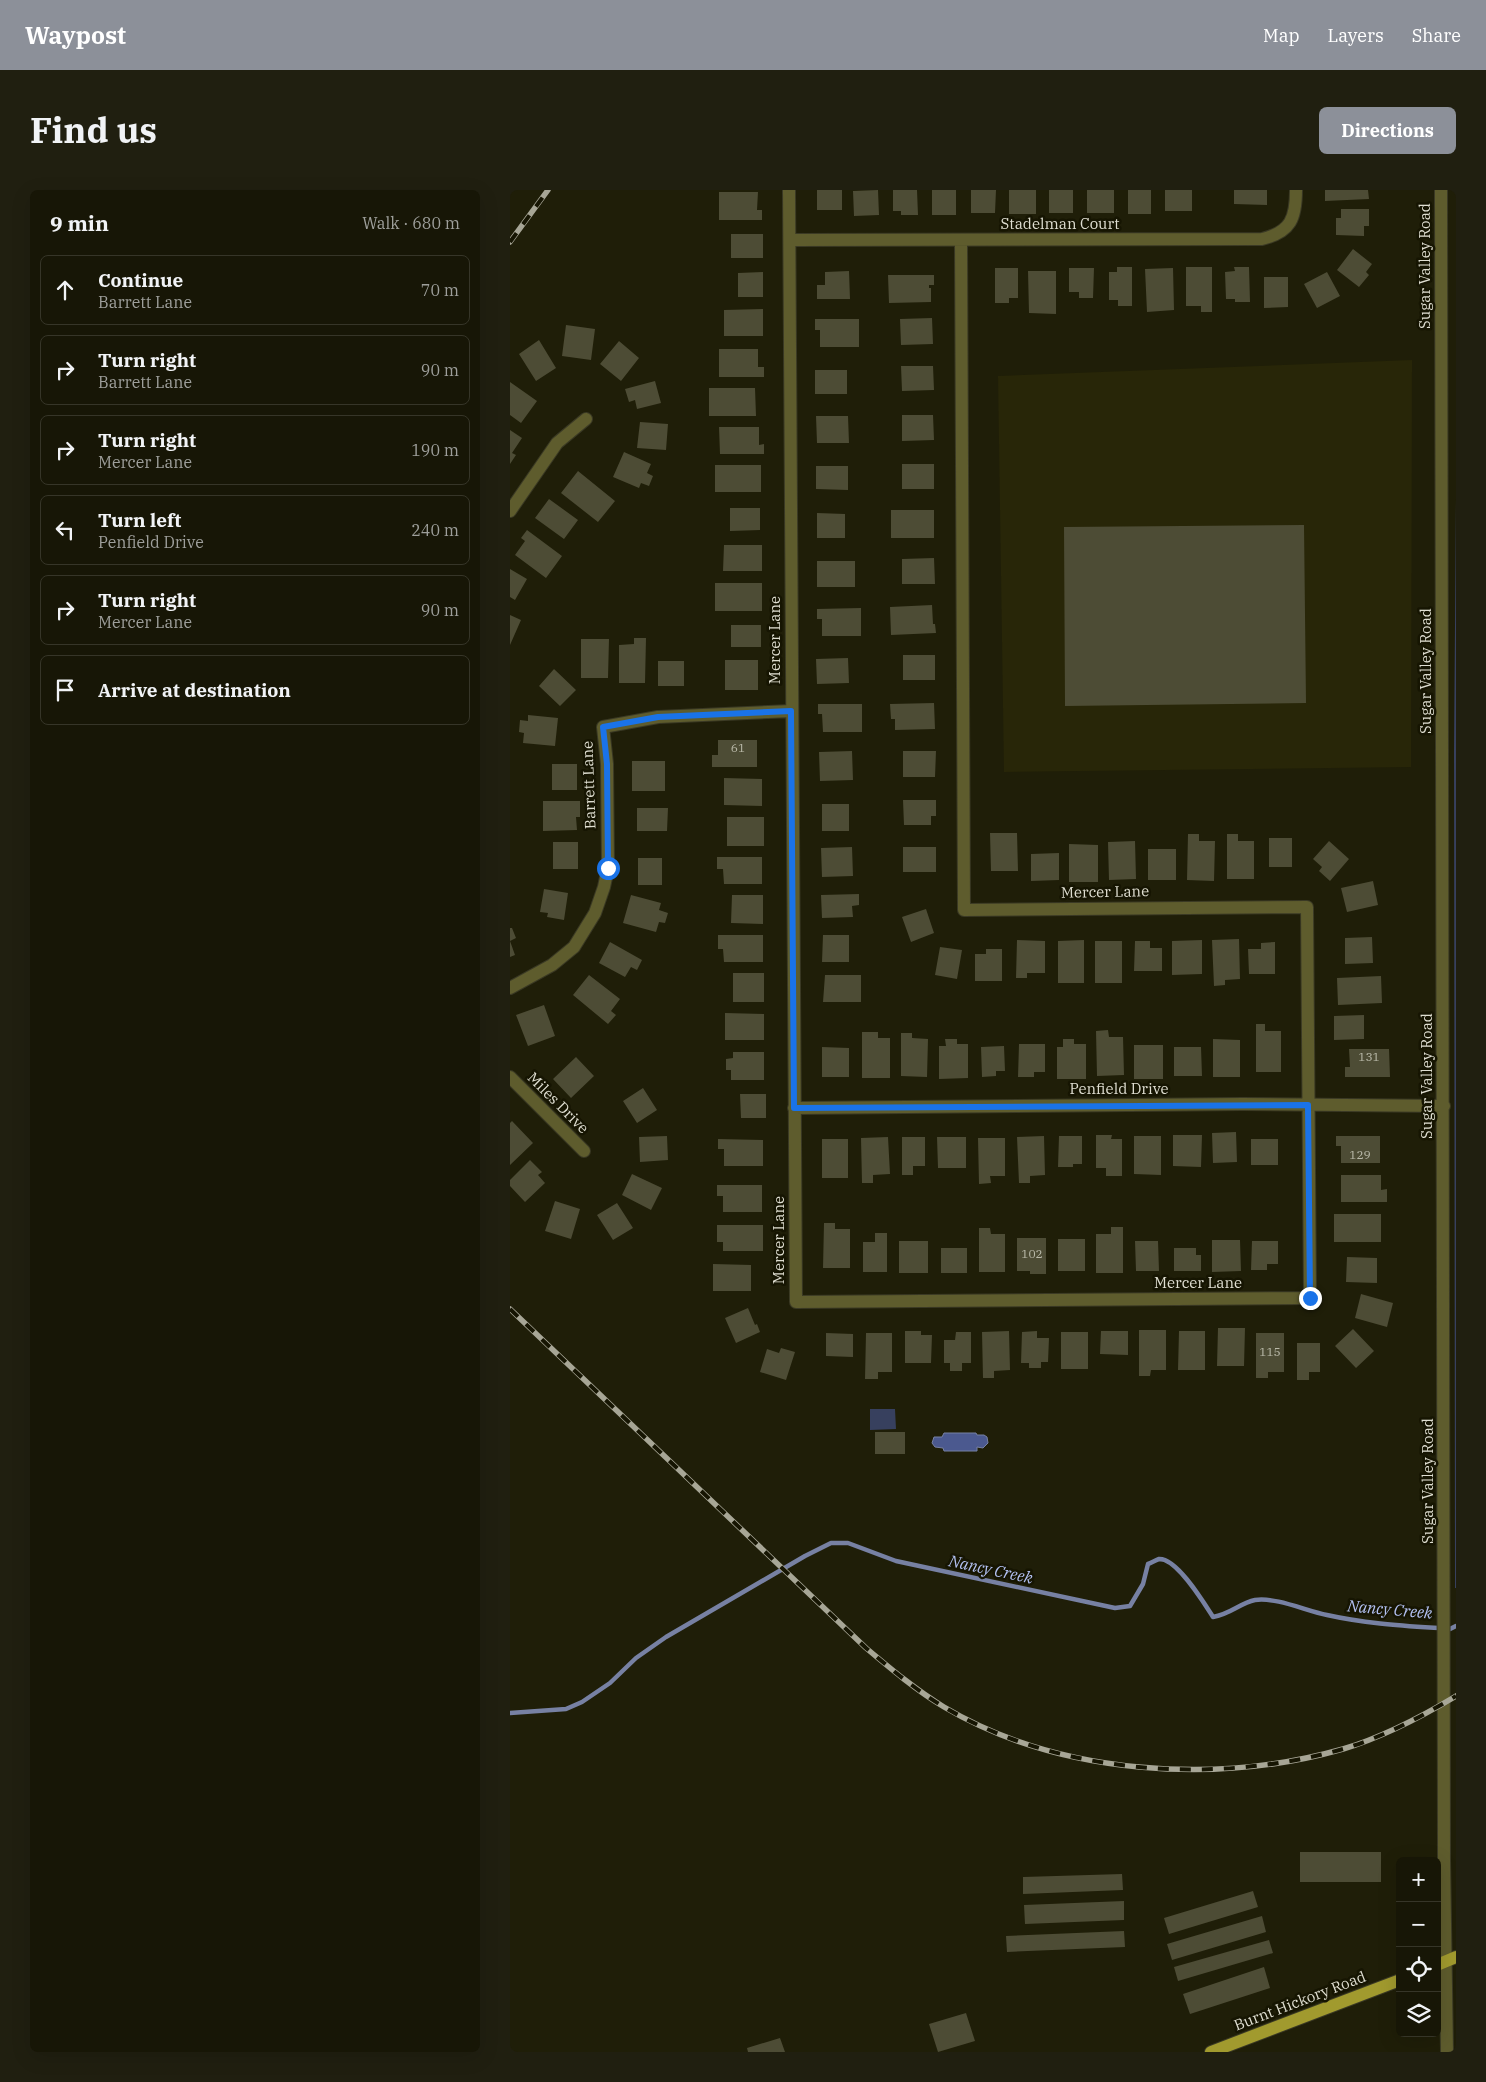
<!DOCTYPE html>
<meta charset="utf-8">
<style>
:root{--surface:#171606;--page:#201f10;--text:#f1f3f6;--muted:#9e9f9b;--line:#363528;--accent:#8c9099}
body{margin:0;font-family:"IBM Plex Serif",serif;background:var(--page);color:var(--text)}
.controls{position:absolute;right:15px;bottom:15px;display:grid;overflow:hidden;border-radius:8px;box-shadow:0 5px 20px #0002}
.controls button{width:45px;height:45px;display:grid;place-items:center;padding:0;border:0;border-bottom:1px solid var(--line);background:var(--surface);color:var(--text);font:25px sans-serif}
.stop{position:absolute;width:15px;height:15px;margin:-11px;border:4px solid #1a73e8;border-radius:50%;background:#fff}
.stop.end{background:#1a73e8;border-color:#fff;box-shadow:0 1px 5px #0008}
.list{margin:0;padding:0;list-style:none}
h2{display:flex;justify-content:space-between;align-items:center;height:65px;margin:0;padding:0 20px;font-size:21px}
h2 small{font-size:16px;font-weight:400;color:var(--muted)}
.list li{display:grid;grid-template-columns:32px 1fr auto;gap:15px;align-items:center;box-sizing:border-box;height:70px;margin:0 10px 10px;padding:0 10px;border:1px solid var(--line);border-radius:8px}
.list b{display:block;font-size:19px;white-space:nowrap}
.list p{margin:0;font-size:16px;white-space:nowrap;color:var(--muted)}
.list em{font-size:16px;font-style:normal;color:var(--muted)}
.icon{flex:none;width:28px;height:28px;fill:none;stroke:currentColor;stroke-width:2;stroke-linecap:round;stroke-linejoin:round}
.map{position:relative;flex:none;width:946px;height:1862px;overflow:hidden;border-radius:8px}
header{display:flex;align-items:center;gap:30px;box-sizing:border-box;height:70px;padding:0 25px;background:var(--accent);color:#fff}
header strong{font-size:24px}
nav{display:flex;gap:28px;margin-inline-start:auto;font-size:18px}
.intro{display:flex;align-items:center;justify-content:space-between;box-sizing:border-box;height:120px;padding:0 30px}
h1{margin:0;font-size:35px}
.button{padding:12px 22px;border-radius:8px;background:var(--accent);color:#fff;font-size:18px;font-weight:700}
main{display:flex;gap:30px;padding:0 30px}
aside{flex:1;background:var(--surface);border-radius:8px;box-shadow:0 5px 20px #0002}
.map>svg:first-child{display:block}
.built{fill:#282608}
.green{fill:#37405e}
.water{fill:#4b598f;stroke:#7781a3}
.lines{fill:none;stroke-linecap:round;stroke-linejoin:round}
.stream{stroke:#7781a3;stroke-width:4.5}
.building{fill:#4d4c35}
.minor-casing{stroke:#3a3924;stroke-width:14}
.major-casing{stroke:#3a3924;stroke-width:14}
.minor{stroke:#5e5c2d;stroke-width:12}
.major{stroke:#a19a2e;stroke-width:12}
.rail-casing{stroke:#a7a696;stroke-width:5.5}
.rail{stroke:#161502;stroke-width:4;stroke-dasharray:11;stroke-linecap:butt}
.route{stroke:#1a73e8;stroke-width:6}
.labels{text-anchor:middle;stroke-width:5;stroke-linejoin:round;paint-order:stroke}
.number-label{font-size:12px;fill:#babaaa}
.street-label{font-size:15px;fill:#dfded1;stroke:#161502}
.water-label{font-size:16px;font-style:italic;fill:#b3c1f2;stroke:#161502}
</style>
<header>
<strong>Waypost</strong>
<nav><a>Map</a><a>Layers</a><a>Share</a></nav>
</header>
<div class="intro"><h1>Find us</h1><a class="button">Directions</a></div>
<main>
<aside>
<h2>9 min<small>Walk · 680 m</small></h2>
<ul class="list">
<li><svg class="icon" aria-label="ahead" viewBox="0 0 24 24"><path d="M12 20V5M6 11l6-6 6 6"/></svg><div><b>Continue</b><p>Barrett Lane</p></div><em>70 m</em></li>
<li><svg class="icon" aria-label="right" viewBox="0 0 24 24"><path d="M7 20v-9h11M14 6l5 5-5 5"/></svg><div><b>Turn right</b><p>Barrett Lane</p></div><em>90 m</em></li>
<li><svg class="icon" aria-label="right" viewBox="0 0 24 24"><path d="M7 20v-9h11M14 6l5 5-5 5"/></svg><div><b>Turn right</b><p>Mercer Lane</p></div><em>190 m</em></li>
<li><svg class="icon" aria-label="left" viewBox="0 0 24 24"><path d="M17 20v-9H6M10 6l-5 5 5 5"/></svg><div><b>Turn left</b><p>Penfield Drive</p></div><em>240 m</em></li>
<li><svg class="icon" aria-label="right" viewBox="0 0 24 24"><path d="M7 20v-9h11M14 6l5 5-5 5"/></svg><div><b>Turn right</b><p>Mercer Lane</p></div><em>90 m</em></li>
<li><svg class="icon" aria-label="arrive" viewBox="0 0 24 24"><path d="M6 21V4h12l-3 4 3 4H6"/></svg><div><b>Arrive at destination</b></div></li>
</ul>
</aside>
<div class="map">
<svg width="946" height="1862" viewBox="0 0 946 1862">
<rect width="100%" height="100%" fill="#1f1e08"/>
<path class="built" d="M902 170 901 577 494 582 488 186Z"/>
<path class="green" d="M946 309V1398H945L944 561Z
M360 1219H385L386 1239 360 1240Z"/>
<path class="water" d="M434 1243H466L467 1245H474L477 1247 478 1253 473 1258 467 1257V1261H434L433 1258 425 1257 422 1253 424 1247H432Z"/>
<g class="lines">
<path class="stream" d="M0 1523 56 1519 72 1512 100 1493 126 1468 156 1447 295 1366 321 1353H338L386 1371 605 1418 620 1416 633 1394 638 1374C641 1373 646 1370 649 1369 667 1368 694 1413 703 1427 721 1424 730 1413 745 1410 767 1407 796 1421 817 1425 857 1434 899 1436 940 1439L946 1436"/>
</g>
<path class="building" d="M307 0H332V20H307Z
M368 0 369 25 344 26 343 1Z
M383 0H407L408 25H391V21H383Z
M422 0H446V25H422Z
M461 0H486L485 23H461Z
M499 0H526V24H499Z
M539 0H563V23H539Z
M577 0H604V23H577Z
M618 0H641V24H618Z
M655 0H682V21H655Z
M724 0H757V15L724 14Z
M815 0H858L859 9 815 11Z
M209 2H248L247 20H252V30H209Z
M831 19H859V36H854V46L826 45V28H831Z
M221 44H253V68H221Z
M843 59 862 74 856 82 859 85 849 97 827 80Z
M607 77H622V116H608V110H599V82H607Z
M676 77H702V122H691V116H676Z
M724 77H739L740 112H725V109H716L715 82 725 81Z
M485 78H508V108H499V113H485Z
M559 78H584L583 108H569V102H559Z
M663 78 664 120 637 122 635 79Z
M339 81 340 109H307V95H315V82Z
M518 81H546V124L519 123Z
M253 82V107H228V83Z
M817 82 830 106 807 118 794 94Z
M378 85H424V95H419V98H421V112L379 113Z
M754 87H778V117L754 118Z
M253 119V146H214V120Z
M422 128 423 154 391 155 390 129Z
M305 129H349V157H310V140H305Z
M56 135 85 139 81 170 52 166Z
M29 150 46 178 26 191 9 164Z
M109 151 129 168 111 191 90 174Z
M209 159H248V177H254V187H209Z
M391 176H423L424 200 392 201Z
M305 180H337V204H305Z
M145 191 151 213 127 219 125 210 119 212 115 199Z
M0 192 27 211 11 233 0 225Z
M199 198H245L246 226H199Z
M392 225H423L424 250 392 251Z
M306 226H338L339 253H307Z
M130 232 158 234 156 260 127 258Z
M209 237H249V255L254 254V264H210Z
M0 240 12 248 2 263 6 265 0 274Z
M114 262 141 274 137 283 143 286 139 296 131 293 129 298 103 287Z
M392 274H424V299H392Z
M205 275H251V302H205Z
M306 276H338V300L306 299Z
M68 281 105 311 88 332 51 303Z
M39 309 68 330 54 349 25 328Z
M220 318H250V340L220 341Z
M381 320H424V348H381Z
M307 323 335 324V348H307Z
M794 335 796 513 555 516 554 337Z
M17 340 52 366 36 388 5 365 15 351 11 348Z
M214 355H252V381H213Z
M424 368 425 394H392V369Z
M307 371H345V397H307Z
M0 379 17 389 5 410 0 407Z
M205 393H252V421H205Z
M422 415 423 434H425L426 443 381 445 380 417Z
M351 418V446H312V429H307V419Z
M0 425 11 430 0 455Z
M221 435H251V457H221Z
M124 448H136L135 493H109V455L124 454Z
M71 449H99L98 488H71Z
M393 465H425V490H393Z
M338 468 339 493 307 494 306 469Z
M215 470H248V500H215Z
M148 471H174V496H148Z
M44 479 66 500 50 516 29 496Z
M424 513 425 539 385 540V529H381L380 514Z
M308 514H352V542H313L312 524H308Z
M18 525 48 528 45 556 13 553 14 543 9 542 10 530 18 531Z
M208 550H247V577H202V565H208Z
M342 561 343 590 310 591 309 562Z
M393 561H426L425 587H393Z
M122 571H155V601H122Z
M42 574H67V600H42Z
M214 588 252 589V616L214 615Z
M393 610H426V626H421V635H394Z
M33 611H70V627H66L67 640 33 641Z
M312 614H339V641H312Z
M127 618H158L157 641H127Z
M217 627H254V656H217Z
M480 643H507L508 681H481Z
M678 644H689V651H705L704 691 677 690Z
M717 644H728V651H744V689H717Z
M759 648H782V677H759Z
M625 651 626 689 599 690 598 652Z
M819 651 839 669 820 691 809 681 812 677 803 669Z
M43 652H68V679H43Z
M559 654 588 655V692H559Z
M342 657 343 686 312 687 311 658Z
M393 657H426V682H393Z
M638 659H666V690H638Z
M549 663V690L521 691V664Z
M207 667H252V694H214L213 679H207Z
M128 668H152V695H128Z
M863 691 868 715 837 722 831 698Z
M34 699 58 703 54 730 37 727 38 723 30 722Z
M349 704V715L342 716 343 727 312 728 311 705Z
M121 705 151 713 149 720 158 723 155 733 149 732 146 742 113 733Z
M222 705H253V734L221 733Z
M416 719 424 743 401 752 392 727Z
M0 738H2L6 748 0 751Z
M208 745H253V772H214L213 759H208Z
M313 745H339V772H312Z
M862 747 863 773 835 774V748Z
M729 749 730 789 715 790V795L704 796 702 750Z
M507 750 535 751V783H517V788H506Z
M574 750V793H548V751Z
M692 750V784L662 785V751Z
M0 751 5 765 0 767Z
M585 751H612V793H585Z
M625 751H640V758H652V781H624Z
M100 752 132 770 127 780 121 777 115 787 89 773Z
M765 752V784H739L738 759H751V753Z
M430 757 452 760 447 789 425 785Z
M476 759H492V791H465V764H476Z
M223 783H254V812H223Z
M79 785 110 809 101 821 106 825 98 834 63 805Z
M315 785H351V812H313Z
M871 786 872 813 828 815 827 788Z
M34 815 45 846 18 856 6 825Z
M215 823 254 824V850H215Z
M854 825V849L824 850V826Z
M746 834H755V841H771V882H746Z
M598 840 599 847H613L614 885 587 886 586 841Z
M352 842H368V848H380V888H352Z
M391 843H402V848L418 849 417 887 391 886Z
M435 849H447V854H458V888L429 889V856H436Z
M553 849H564V854H576V889H547V857H553Z
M703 849 730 850V887H703Z
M509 854H535V882H524V887H508Z
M624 855H653V889H624Z
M494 856 495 881H486V886L472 887 471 857Z
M312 857 339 858V887H312Z
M664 857H691L692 886H664Z
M839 859H879L880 887H835V877H840Z
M223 862H254V890H221V880H216V869L223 868Z
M66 867 84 886 61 908 43 889Z
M133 898 147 920 127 933 113 911Z
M230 904H256V928H231Z
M2 931 23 953 0 975V933Z
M726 942 727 972 703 973 702 943Z
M586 945H602L601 949H612V986H596V978H586Z
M663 945H692L691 977 663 976Z
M157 946 158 970 130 972 129 947Z
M534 946 535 985 520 986V993H509L507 947Z
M549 946H572V974H563V977H548Z
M624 946H651V985L624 984Z
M826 946H870V973H831V956H826Z
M378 947 380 984 363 985V993H352L351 948Z
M392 947H415V976H403V985H392Z
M427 947H456V978H428Z
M468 948H495V986H480L481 993 469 994Z
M208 949 253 950V976H214V959H208Z
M312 949H338V988H312Z
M741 949H768V975H741Z
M20 970 32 982 28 985 35 993 15 1012 0 996V990Z
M122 984 152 998 141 1020 112 1005Z
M831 985H871V1000L877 999V1012H831Z
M207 995H252V1022H213V1006H207Z
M45 1011 70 1019 61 1049 35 1041Z
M107 1013 123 1038 103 1050 87 1025Z
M824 1024H871V1052H824Z
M314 1033H325V1039H340V1078H313Z
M207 1035H253V1061H213V1052H207Z
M601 1037H613V1083H586V1044H601Z
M469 1038H480L481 1044H495V1082H469Z
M365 1043H377V1082H353V1052H365Z
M507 1048H536V1084H520V1081H507Z
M548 1049H575V1081H548Z
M702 1050H730L731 1081 702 1082Z
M389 1051H418V1083H389Z
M625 1051H648L649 1081H626Z
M742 1051H768V1074H757V1080H741Z
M431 1058H457V1083H431Z
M664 1058H686V1065H691V1081H664Z
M837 1067 867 1068V1093L836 1092Z
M203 1074 241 1075V1101H203Z
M851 1104 883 1113 877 1137 845 1128Z
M238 1118 245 1135 247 1134 250 1142 226 1153 215 1128Z
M708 1138H735L734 1176H707Z
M843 1139 864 1161 846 1178 825 1156Z
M629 1140H656V1180H641L640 1186H629Z
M395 1141H411V1145H422L421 1173H395Z
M499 1141 500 1180 484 1181V1188H473L472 1142Z
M527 1141V1148H539L538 1172H531V1178H519V1173H511L512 1142Z
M591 1141H618V1165L590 1164Z
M669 1141H695V1180H668Z
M446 1142H461V1173H452V1181H440V1173H434V1150H445Z
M551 1142H578V1179H551Z
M316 1143 343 1144V1167L316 1166Z
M356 1143H382V1182H368V1189H355Z
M746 1143H774V1182H758V1188H746Z
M787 1153H810V1182H799V1190H787Z
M271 1158 285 1162 276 1190 250 1182 257 1159 269 1163Z
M365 1242H395V1264H365Z
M790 1662H871V1692H790Z
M612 1684 613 1700 513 1704V1687Z
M743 1701 748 1717 659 1744 654 1728Z
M614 1711V1730L515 1734 514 1715Z
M752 1726 756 1742 662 1770 657 1754Z
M614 1741 615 1757 497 1762 496 1746Z
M759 1750 763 1763 668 1791 664 1777Z
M754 1777 760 1798 680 1824 673 1804Z
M456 1823 465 1851 428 1862 419 1834Z
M270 1848 275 1862H238L237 1858Z"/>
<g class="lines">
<defs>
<path id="minor" d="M279 0 286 1112 800 1108 797 717 454 720 451 51
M931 0 934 1669 937 1862
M280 50 752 49C781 42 786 28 786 0
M0 321 47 253 76 229
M0 798 42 775 64 757 85 723 94 697 98 678 97 574 93 537 148 527 281 521
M0 887 74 961
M284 918 733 914 934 916"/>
<path id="major" d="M927 1775 946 1767
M701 1862 890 1790"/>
</defs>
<use href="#minor" class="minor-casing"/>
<use href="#major" class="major-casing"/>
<use href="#minor" class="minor"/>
<use href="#major" class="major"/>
<defs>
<path id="rail" d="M0 52 38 0
M0 1119 356 1458C381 1479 406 1500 434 1517 549 1585 706 1595 833 1559 873 1547 911 1527 946 1506"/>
</defs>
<use href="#rail" class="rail-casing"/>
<use href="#rail" class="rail"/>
</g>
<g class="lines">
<path class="route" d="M98 678 97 574 93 537 148 527 281 521 284 918 798 915 800 1108"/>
</g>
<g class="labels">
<g class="number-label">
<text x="228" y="562">61</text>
<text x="859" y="871">131</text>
<text x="850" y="969">129</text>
<text x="522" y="1068">102</text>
<text x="760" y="1166">115</text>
</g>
<g class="street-label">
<text x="550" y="39">Stadelman Court</text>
<text transform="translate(915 76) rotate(-90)" y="5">Sugar Valley Road</text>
<text transform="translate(265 450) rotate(-90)" y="5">Mercer Lane</text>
<text transform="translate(916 481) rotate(-90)" y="5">Sugar Valley Road</text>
<text transform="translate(79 595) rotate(-92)" y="5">Barrett Lane</text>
<text transform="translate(595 702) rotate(-1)" y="5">Mercer Lane</text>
<text transform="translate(917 886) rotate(-90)" y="5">Sugar Valley Road</text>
<text x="609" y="904">Penfield Drive</text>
<text transform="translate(48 913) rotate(45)" y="5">Miles Drive</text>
<text transform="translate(269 1050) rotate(-90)" y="5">Mercer Lane</text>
<text x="688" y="1098">Mercer Lane</text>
<text transform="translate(918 1291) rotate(-90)" y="5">Sugar Valley Road</text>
<text transform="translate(790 1811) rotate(-21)" y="5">Burnt Hickory Road</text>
</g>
<g class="water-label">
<text transform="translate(481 1379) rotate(12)" y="6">Nancy Creek</text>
<text transform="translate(880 1419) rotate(5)" y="6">Nancy Creek</text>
</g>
</g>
</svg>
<div class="controls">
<button>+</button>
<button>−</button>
<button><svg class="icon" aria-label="locate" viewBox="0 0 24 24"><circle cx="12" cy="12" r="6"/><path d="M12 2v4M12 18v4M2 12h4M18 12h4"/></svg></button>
<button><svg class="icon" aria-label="layers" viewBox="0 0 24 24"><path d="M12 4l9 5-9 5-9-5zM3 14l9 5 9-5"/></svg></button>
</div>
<div class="stop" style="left:98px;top:678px"></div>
<div class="stop end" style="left:800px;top:1108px"></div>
</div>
</main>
